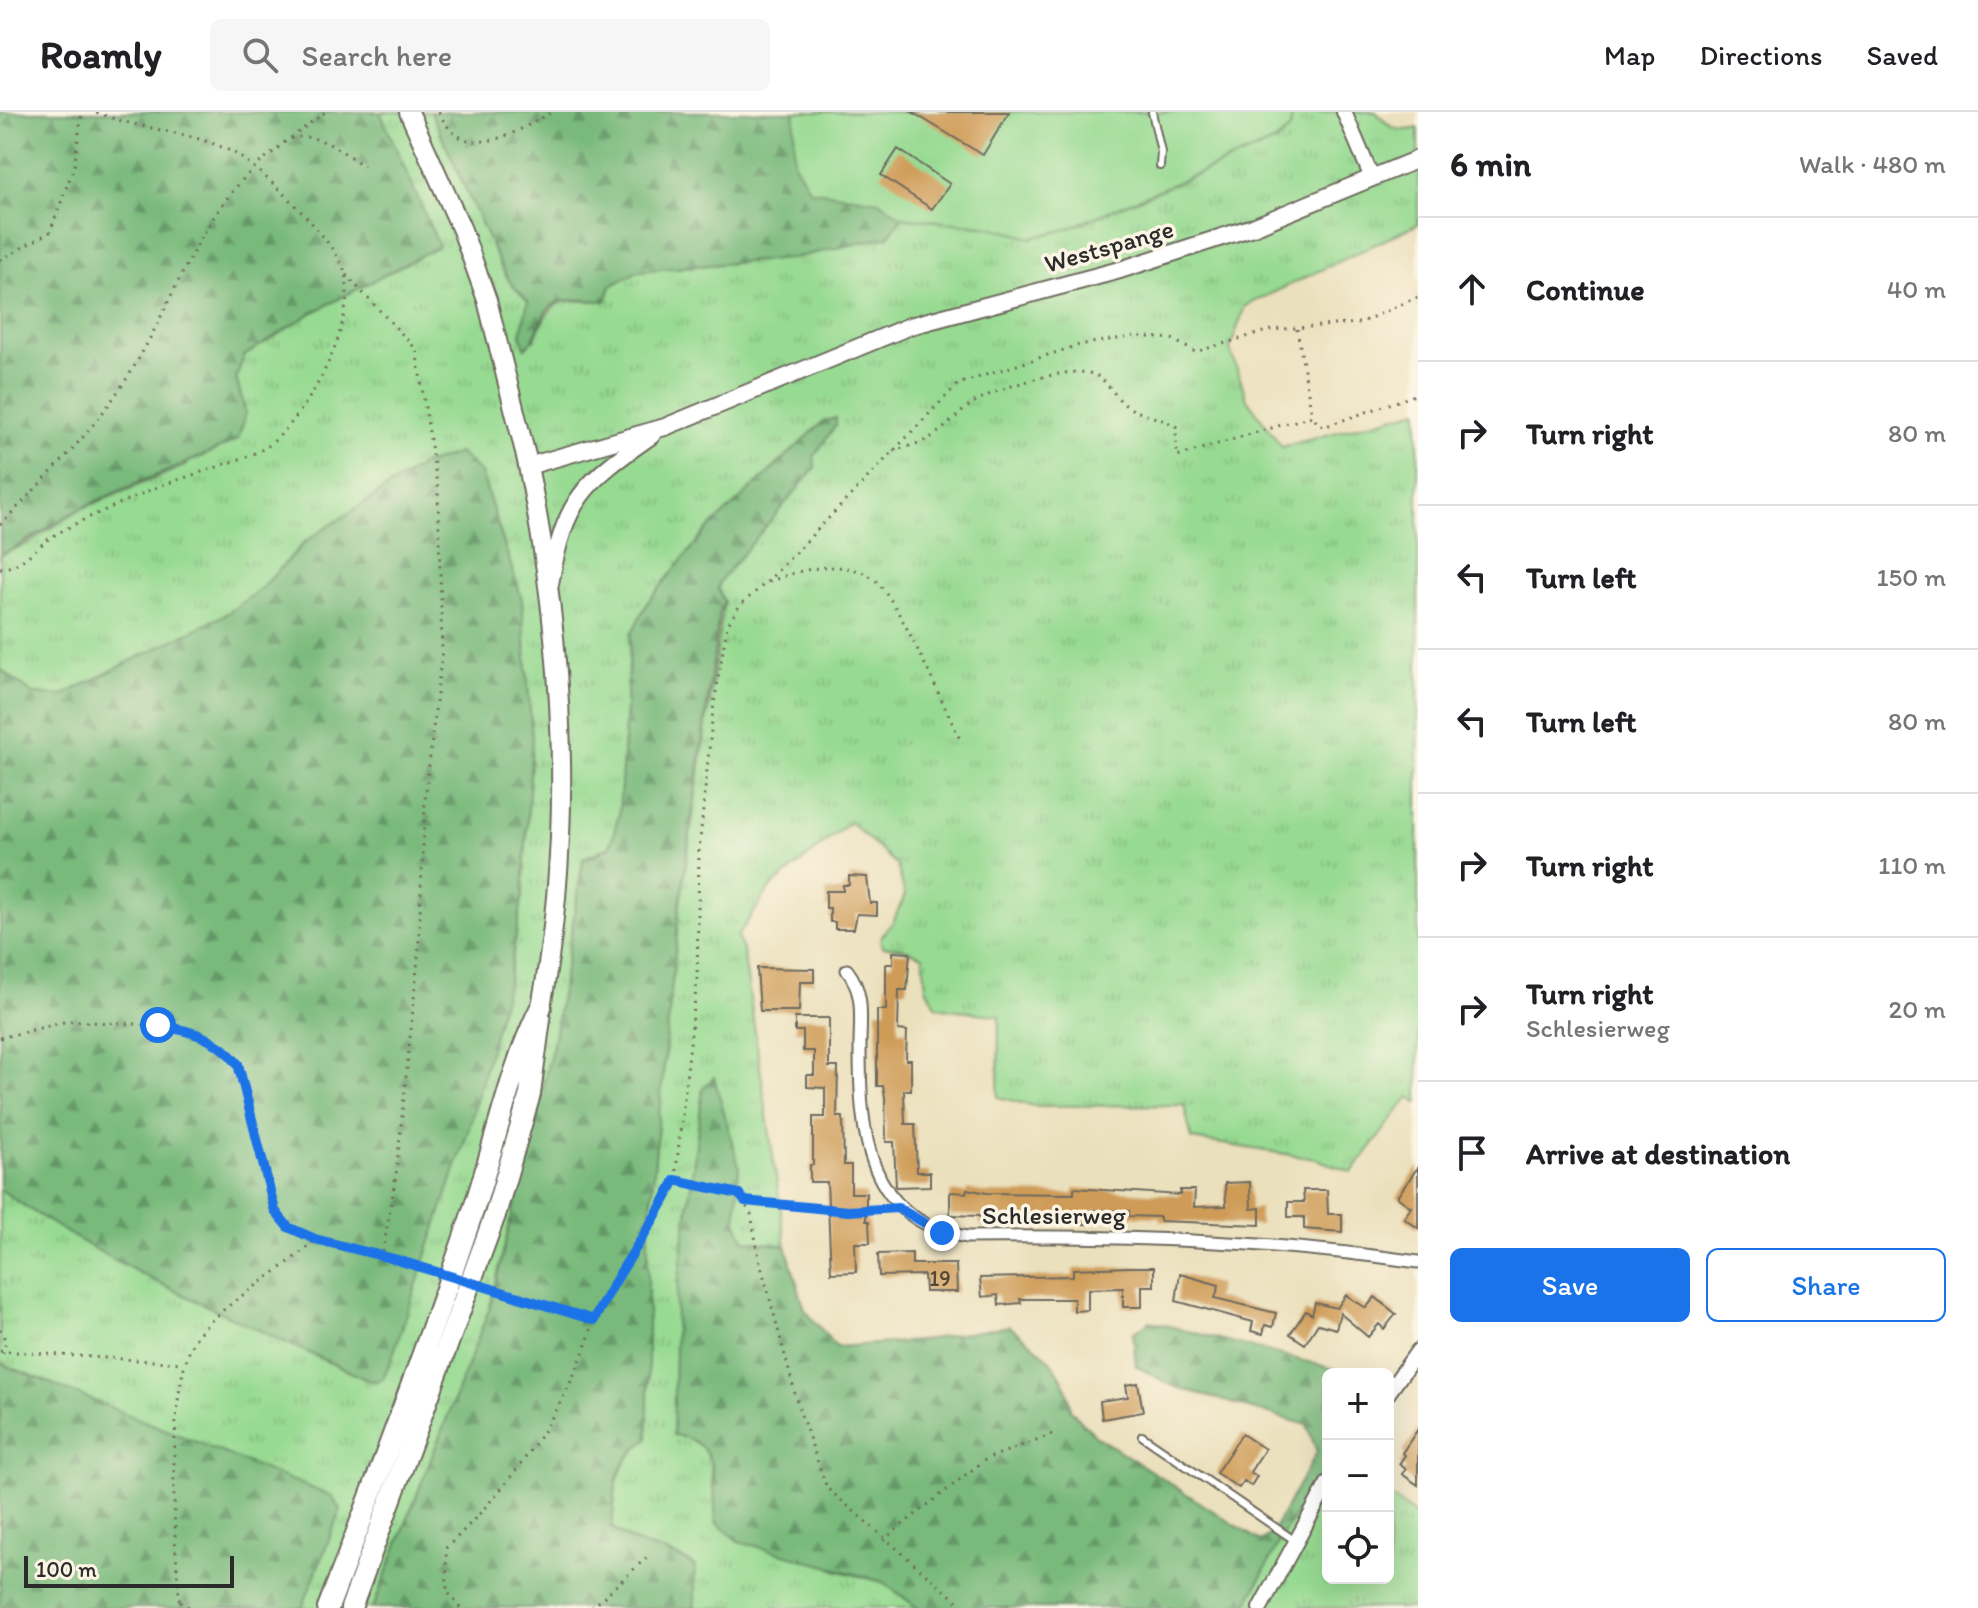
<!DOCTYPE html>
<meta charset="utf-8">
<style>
:root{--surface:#fff;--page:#f6f6f6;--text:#202124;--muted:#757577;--line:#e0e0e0;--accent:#1a73e8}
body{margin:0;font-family:Itim,sans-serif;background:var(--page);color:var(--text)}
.controls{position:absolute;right:24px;bottom:24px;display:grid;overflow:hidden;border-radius:12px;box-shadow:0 8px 32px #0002}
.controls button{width:72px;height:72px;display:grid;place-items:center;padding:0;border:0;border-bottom:2px solid var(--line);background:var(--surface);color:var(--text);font:40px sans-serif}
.scale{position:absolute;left:24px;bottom:20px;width:210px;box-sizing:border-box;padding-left:8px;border:4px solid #2b2b2b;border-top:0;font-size:22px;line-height:28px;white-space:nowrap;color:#2b2b2b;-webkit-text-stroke:6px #fcf5e5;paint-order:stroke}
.stop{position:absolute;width:24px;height:24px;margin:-18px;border:6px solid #1a73e8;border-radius:50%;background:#fff}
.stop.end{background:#1a73e8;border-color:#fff;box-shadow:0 2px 8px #0008}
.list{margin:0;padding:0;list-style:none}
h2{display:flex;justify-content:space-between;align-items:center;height:104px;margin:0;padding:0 32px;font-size:34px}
h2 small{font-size:26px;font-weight:400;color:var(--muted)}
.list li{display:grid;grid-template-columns:52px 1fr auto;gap:24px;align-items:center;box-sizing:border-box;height:144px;padding:0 32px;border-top:2px solid var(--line)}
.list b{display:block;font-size:30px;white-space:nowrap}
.list p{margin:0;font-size:26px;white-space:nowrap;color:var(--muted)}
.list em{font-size:26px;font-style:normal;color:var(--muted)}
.actions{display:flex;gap:16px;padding:24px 32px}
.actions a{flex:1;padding:18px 0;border:2px solid var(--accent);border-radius:12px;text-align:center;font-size:28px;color:var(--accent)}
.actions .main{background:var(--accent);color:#fff}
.icon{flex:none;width:44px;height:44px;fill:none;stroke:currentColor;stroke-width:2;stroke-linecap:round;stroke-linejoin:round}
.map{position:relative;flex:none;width:1418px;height:1496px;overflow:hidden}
header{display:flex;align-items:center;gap:48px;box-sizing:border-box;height:112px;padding:0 40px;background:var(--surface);border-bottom:2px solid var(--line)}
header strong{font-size:38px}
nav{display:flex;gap:44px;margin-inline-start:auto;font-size:28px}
.search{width:560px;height:72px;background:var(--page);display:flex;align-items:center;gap:20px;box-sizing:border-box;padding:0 28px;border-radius:12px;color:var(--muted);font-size:30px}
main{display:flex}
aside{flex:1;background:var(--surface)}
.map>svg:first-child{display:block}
.grass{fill:url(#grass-tufts);stroke:#61825e;stroke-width:2}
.forest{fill:url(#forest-firs);stroke:#527254;stroke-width:2}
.pitch{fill:#97da92;stroke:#61825e;stroke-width:2}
.building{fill:#cf9c59}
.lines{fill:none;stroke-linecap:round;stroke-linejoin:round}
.service-casing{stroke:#6e6a5e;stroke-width:10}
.minor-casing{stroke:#6e6a5e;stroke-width:15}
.tertiary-casing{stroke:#6e6a5e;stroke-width:18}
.secondary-casing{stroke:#6e6a5e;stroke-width:20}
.primary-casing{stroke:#6e6a5e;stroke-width:22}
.trunk-casing{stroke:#6e6a5e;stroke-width:22}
.motorway-casing{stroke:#6e6a5e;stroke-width:24}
.path{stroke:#6e6a5e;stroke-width:3;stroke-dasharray:2 6;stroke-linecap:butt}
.service{stroke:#fff;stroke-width:6}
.minor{stroke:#fff;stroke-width:11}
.tertiary{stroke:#fff;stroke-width:14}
.secondary{stroke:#fff;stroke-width:16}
.primary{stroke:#fff;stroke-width:18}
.trunk{stroke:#fff;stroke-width:18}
.motorway{stroke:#fff;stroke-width:20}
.path-bridge{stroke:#6e6a5e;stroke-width:3;stroke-dasharray:2 6;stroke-linecap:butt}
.route{stroke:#1a73e8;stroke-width:10}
.labels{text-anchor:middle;stroke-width:7;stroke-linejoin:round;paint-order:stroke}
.number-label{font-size:22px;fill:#544736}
.street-label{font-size:26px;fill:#2b2b2b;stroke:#fcf5e5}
</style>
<header>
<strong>Roamly</strong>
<div class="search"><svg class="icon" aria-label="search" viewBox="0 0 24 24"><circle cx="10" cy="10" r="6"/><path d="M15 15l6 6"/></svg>Search here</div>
<nav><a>Map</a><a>Directions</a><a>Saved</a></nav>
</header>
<main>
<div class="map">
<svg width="1418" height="1496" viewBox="0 0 1418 1496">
<defs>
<pattern id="grass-tufts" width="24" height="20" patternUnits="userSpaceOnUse" patternTransform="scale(2)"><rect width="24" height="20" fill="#97da92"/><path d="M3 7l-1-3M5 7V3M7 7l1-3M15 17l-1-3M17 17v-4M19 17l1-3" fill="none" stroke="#82bb7e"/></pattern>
<pattern id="forest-firs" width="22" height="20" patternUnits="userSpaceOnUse" patternTransform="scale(2)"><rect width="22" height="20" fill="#79ba7c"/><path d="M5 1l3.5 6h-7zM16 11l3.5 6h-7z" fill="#639766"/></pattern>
</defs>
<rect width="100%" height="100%" fill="#fcf5e5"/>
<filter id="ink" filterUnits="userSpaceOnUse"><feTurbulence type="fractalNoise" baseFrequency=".0125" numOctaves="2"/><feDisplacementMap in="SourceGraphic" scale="16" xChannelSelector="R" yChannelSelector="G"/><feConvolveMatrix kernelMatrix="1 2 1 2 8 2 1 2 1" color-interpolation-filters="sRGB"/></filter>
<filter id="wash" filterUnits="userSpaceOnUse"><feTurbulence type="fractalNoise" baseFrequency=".006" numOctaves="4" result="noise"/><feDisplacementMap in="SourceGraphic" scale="32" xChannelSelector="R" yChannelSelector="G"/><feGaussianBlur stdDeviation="1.8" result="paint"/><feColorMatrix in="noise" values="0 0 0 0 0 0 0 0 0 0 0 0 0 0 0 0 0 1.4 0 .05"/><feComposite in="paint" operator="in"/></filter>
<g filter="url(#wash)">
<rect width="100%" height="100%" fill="#ebe0bc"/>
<path class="grass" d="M380 0H431L500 153 512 173 529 189 521 222 534 228C555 181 557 190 606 189L611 174 638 159 793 146 889 124 902 105 991 115 1031 126 1067 117 1277 29 1290 17 1292 0H1376C1389 15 1397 22 1418 16V112L1245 194 1230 237 1247 287 1282 335 1418 298V991L1409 985 1352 1060 1316 1047 1192 1027 1184 993 1034 994 998 985 999 904 937 895 926 876 923 844 901 836 883 835 880 826 893 810 905 783 897 753 850 710 770 776 737 825 743 838 786 1134 744 1128 736 1109 739 1054 703 977 676 1190 687 1325C712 1335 712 1354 713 1378L835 1458 883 1470 918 1496H695V1454C670 1436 634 1437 612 1415 616 1373 613 1355 648 1326V1130L656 1033 679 800 724 490 718 477 719 470 815 356 814 344 836 313 824 309 782 351 631 522 619 703 610 734 583 746 553 932 490 1195 373 1496H302L318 1452 93 1290 0 1251V1077C113 1158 244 1210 370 1269L382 1268 508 870 523 782 532 628 522 488 481 361 305 429 263 475 228 501 61 584 33 582 0 557V443L25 433 79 398 185 354 246 302 236 266 244 244 308 203 438 134Z
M1328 1351V1466H1388V1383L1418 1405V1496H1245L1283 1422Z"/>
<path class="forest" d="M0 0H380L439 134 308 203 244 244 236 266 246 302 238 327C187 354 132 371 80 397 52 411 29 431 0 443Z
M431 0H795L794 51 810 78 879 89 902 105 889 124 793 146 638 159 611 174 606 189C590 189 559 183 548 197 538 209 538 225 525 236L521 222 528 189 512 173 500 153Z
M836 306V313L814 344 815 356 719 470 718 477 724 490 720 498 679 800 656 1033 648 1130V1326C611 1356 616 1371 612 1415 634 1437 670 1436 695 1455V1496H373L490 1195 553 932 584 746 594 744 610 734 619 703 631 522 647 491 706 419 824 309Z
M459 341 481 361 522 488 532 628 523 782 508 870 469 1016 391 1249 382 1268 370 1269C244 1210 113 1158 0 1077V557L33 582 61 584 228 501 263 475 306 429 422 353Z
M714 965 739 1055 736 1109 744 1128 786 1134 805 1198 836 1235 917 1229 1009 1214C1038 1235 1069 1259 1070 1297L1095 1323 1260 1429 1271 1422 1317 1340 1307 1313 1173 1274 1136 1254 1133 1221 1150 1209 1354 1262H1328V1351L1283 1422 1245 1496H918L883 1470 738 1429 716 1410C712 1372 722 1328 673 1323L676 1190 703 977Z
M0 1251 331 1384 341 1397 302 1496H0Z"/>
<path class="pitch" d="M795 0H1292L1290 17 1277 28 1067 117 1031 126 991 115 902 105 879 89 810 78 794 51Z"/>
<g id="blocks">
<path class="building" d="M912 0H1009L983 43Z
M898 37 950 72 932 97 881 63Z
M849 764 867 765 870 791H877V803L857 802 854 817H835V810H830V796H826V779H843V773H849Z
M893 840 910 841 907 878H899L898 918 907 919 906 948H911V978H904L905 1012H915L917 1060H930V1074L896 1075 894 1030H886L885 985 883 974H877V898H886V852H893Z
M757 856 814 857V870H800L799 899H760Z
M795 906H829V955H838L837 1005H843L844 1053H851V1081H866V1109H869L870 1131H855L856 1160 831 1161 827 1070H810V1053H813V1005H825V976L807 975V963H814V939H803V919H795Z
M1418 1055V1116L1404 1106 1411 1095 1397 1085Z
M1250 1070 1251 1097 1260 1096V1113L1160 1109V1105L1129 1104V1099L1094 1098V1112H1082V1106H1042V1112H1029V1106H994V1113H980V1104L950 1103V1080L966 1081 967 1077 987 1081 1074 1082V1076L1180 1083V1078H1195L1194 1095 1226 1094 1225 1071Z
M1303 1078H1327L1328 1102H1342V1120L1304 1117V1105H1288V1090H1304Z
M912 1141V1152H956L957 1180H925L924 1163 879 1164 878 1142Z
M1131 1155H1154V1174H1142V1195H1123V1176L1088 1177V1198L1074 1199V1187H1020L1021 1191 999 1193 998 1183 982 1185 980 1166 1073 1164V1157Z
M1180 1162 1219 1173 1215 1186 1276 1201 1273 1215 1265 1213 1263 1222 1251 1219 1253 1210 1176 1189Z
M1346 1183 1366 1196 1375 1185 1396 1202 1384 1217 1379 1212 1368 1225 1340 1201 1336 1217 1318 1212 1305 1232 1290 1222 1306 1199 1312 1203 1315 1191 1337 1196Z
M1138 1271 1143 1300 1102 1307 1100 1289 1128 1285 1126 1273Z
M1418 1317V1373L1402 1362 1406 1357 1399 1352 1405 1343 1402 1341Z
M1242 1322 1265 1337 1250 1360 1257 1364 1251 1374 1244 1369 1239 1376 1216 1361Z"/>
</g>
</g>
<g filter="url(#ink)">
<use href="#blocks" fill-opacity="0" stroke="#6e6a5e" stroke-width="2"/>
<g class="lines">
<defs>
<path id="service" d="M1152 0 1161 40 1160 54
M1142 1324 1294 1428"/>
<path id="minor" d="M847 858C865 881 860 907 860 934 860 1021 865 1108 967 1125 1118 1124 1268 1128 1418 1150"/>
<path id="tertiary" d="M1344 0 1372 66
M1388 1281 1418 1239
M1260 1496 1328 1371"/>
<path id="secondary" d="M528 354 665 315 910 214 1120 158 1253 115 1418 47
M550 472C565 387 583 371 652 323"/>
<path id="primary" d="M526 344C564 527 575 711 541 895"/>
<path id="trunk" d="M409 0 462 118 487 188 526 344"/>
<path id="motorway" d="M328 1496C378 1365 427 1235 472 1102 496 1032 508 961 541 895
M351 1496 495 1103 530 982 540 907"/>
</defs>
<use href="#service" class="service-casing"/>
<use href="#minor" class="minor-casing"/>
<use href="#tertiary" class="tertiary-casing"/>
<use href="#secondary" class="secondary-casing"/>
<use href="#primary" class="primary-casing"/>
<use href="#trunk" class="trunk-casing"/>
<use href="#motorway" class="motorway-casing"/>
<path class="path" d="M439 0C463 54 515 21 552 0
M291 26 325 0
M0 148 50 120 74 55 82 0
M346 163 416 237 438 378 442 538 425 688 418 847 396 1063 382 1144
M1297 217 1312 304
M893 339C906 335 922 331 933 324 950 313 964 294 982 286 1006 274 1063 256 1089 261 1109 265 1113 287 1130 296 1145 304 1161 306 1176 314L1177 344 1312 304 1319 313 1326 314 1418 282
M0 413C43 369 87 326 121 275 174 198 195 99 273 40 278 36 286 28 292 26 320 20 343 41 364 54
M0 456C21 457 37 433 55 423 84 406 118 393 148 379 176 366 254 347 272 331 310 298 354 216 346 165 341 133 262 57 234 41 192 18 140 19 96 0
M769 470C799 457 847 445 875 468 899 488 945 598 962 631
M0 926 68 909 158 913 200 921 226 937 238 952 275 1099C302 1134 354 1135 394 1147
M675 1068 739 1082 751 1102 759 1146 800 1300 827 1376 965 1496
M745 1089 848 1099 888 1098
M528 1190 594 1208 616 1163 652 1115 675 1068 697 868 699 738 713 598 727 514 740 493 766 471 958 272 1079 233 1135 224 1172 227 1195 240 1270 218 1359 211 1418 185
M0 1217C6 1227 8 1236 0 1245
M0 1239 183 1251
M883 1428 986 1347 1055 1321
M180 1490 190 1496
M180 1496C175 1437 162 1262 201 1219 234 1183 281 1162 315 1127
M460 1496 447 1479 446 1436C511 1373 569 1297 594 1208
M592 1496 647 1445"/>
<use href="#service" class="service"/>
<use href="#minor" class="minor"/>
<use href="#tertiary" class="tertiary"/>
<use href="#secondary" class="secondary"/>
<use href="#primary" class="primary"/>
<use href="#trunk" class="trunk"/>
<use href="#motorway" class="motorway"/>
<path class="path-bridge" d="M394 1147 528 1190"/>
</g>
</g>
<g class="lines" filter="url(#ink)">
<path class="route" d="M158 913C192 919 216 925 238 952L275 1099 288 1115 315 1127 394 1147 594 1208C618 1159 651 1117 675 1068L739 1082 745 1089 848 1099 898 1096 942 1121"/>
</g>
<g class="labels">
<g class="number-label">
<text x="940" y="1174">19</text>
</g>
<g class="street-label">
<text transform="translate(1109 134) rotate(-16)" y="9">Westspange</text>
<text x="1054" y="1112">Schlesierweg</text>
</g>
</g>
</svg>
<div class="controls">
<button>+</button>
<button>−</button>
<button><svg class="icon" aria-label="locate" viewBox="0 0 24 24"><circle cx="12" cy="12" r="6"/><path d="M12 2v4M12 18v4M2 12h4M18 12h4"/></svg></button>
</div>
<div class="scale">100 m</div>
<div class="stop" style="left:158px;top:913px"></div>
<div class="stop end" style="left:942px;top:1121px"></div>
</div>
<aside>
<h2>6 min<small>Walk · 480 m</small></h2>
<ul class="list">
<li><svg class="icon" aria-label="ahead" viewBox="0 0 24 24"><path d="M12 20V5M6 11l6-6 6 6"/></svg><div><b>Continue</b></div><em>40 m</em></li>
<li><svg class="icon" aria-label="right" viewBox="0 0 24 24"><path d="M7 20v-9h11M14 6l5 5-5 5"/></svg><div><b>Turn right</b></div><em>80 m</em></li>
<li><svg class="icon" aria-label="left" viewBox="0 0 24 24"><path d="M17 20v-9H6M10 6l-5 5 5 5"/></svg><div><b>Turn left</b></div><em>150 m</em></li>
<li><svg class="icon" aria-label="left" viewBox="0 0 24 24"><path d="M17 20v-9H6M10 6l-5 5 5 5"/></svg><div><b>Turn left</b></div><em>80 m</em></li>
<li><svg class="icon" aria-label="right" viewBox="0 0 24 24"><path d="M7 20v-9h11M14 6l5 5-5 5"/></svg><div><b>Turn right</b></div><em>110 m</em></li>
<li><svg class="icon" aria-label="right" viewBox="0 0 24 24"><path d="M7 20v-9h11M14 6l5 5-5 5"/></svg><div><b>Turn right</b><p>Schlesierweg</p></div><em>20 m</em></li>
<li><svg class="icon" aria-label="arrive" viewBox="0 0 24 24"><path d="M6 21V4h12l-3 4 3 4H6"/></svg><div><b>Arrive at destination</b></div></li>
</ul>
<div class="actions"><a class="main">Save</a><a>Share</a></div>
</aside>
</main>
